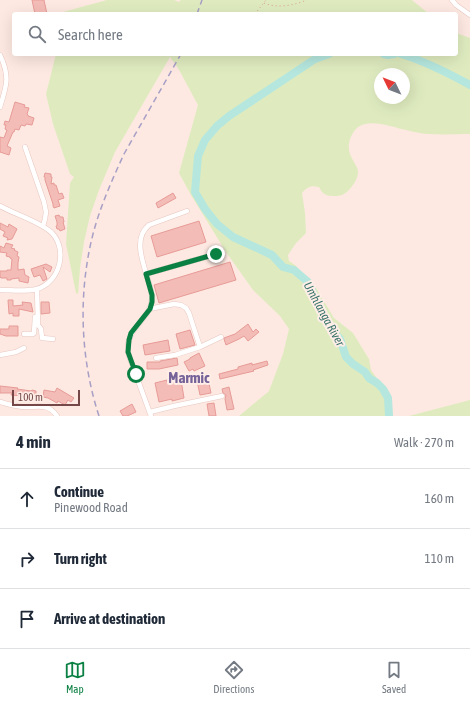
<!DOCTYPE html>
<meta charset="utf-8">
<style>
:root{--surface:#fff;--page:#f6f6f7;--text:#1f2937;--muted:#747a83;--line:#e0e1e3;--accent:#0b8043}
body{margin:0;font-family:"Asap Condensed",sans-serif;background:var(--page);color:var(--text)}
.compass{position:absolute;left:374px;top:68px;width:36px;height:36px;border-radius:50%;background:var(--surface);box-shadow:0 4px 16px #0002;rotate:313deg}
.scale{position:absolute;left:12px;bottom:10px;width:68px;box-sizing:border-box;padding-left:4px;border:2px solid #754847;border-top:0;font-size:11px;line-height:14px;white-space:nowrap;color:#754847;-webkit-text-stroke:3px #ffeee8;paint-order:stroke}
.stop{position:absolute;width:12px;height:12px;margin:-9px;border:3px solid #0b8043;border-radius:50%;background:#fff}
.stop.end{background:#0b8043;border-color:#fff;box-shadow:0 1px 4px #0008}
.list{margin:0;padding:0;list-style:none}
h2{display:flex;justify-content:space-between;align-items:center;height:52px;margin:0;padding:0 16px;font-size:17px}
h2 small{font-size:13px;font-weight:400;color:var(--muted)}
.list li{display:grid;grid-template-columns:26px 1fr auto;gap:12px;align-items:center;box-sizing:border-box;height:60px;padding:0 16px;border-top:1px solid var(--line)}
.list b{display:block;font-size:15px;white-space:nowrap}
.list p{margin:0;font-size:13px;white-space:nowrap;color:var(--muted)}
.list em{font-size:13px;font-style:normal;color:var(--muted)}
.icon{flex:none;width:22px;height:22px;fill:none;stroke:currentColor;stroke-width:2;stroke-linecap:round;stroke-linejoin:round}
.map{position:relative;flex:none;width:470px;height:416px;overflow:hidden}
.search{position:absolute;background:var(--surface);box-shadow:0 4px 16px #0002;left:12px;right:12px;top:12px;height:44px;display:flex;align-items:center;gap:10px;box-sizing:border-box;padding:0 14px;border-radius:4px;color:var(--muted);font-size:15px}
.sheet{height:232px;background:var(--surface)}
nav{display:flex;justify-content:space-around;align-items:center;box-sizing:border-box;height:56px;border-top:1px solid var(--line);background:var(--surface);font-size:11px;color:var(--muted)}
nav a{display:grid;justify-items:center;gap:2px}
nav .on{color:var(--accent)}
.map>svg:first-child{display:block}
.green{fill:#dfebbf;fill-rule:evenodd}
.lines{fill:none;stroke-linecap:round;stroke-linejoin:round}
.river{stroke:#b5e7de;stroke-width:8}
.building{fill:#f4bcb7;stroke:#e79b97}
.minor-casing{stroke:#e7c7c1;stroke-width:5.5}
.path{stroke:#d89e9a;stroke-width:1;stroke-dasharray:1 3;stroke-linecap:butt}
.minor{stroke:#fff;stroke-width:4.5}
.rail{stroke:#a89fc6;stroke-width:1.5;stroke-dasharray:6 4;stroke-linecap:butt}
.route{stroke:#0b8043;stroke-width:5}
.labels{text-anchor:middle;stroke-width:4;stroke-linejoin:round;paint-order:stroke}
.water-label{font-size:12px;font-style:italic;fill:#38746b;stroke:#ffeee8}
.district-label{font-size:15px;font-weight:bold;fill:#756299;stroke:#ffeee8}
</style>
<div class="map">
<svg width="470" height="416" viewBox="0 0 470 416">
<rect width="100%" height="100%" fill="#fde9e1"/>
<path class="green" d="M107 0H174L179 2 181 0H412L429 14H62L63 12Z
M456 33 470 38V134C457 134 443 135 430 134 422 134 414 132 406 130 392 127 368 117 356 129 350 135 347 146 350 154 352 160 357 165 358 171 359 179 349 192 342 195 339 196 335 196 333 196 325 196 322 193 319 187 311 185 307 187 302 193L305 213 306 233 296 243 288 255 289 261 295 265 316 288 334 318 353 333 369 359 371 370 387 393 391 403 393 416H239L269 391 283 354 289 329 280 316 253 290 226 252 191 195 179 173 198 105 178 68 170 57 115 152 99 190 90 216 84 242 80 268 78 294 76 293 66 244 70 183 74 177 70 174 53 124 46 94 56 54H456ZM380 74H404V98H380Z
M470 400V416H409Z"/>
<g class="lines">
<path class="river" d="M329 54 315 59 229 116 217 126 205 140 198 156 195 192 205 209 217 224 233 237 272 255 283 267 294 270 308 282 321 311 332 330 340 339 346 357 353 364 365 372 369 378 377 383 383 389 388 398 389 416
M384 54 388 55 394 54
M401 54C425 61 448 73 470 85"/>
</g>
<path class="building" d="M32 0H44L47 14H35Z
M15 102 25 105 24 107 29 108 27 114 28 115V116L34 118 32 125 26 124 25 126 21 125 19 130 15 129 14 132H13L7 146 11 148 9 155 0 152V137L4 138 7 130 5 129 6 125H4L5 121 9 122Z
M45 173 51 174V177H52L51 184 54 183V185H56L59 194 62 193 64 198 58 200 60 206 54 208 53 206V204L45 180V177H44Z
M173 193 176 198 158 208 156 203Z
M59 215 60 217H63L64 222H63L65 229 60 231 59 229H57L56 226H57V222L55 216Z
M199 221 206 242 157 257 151 236Z
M0 223 8 227 9 224 17 229 12 239 7 240 8 238 3 236 5 232 0 229Z
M6 243 13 245 11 248 15 249 14 250 18 252 17 256 19 257 18 263V270L24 269 25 275 29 277 28 283 19 281V278L11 279V280H7V278H1L0 277V271H7V270H11L12 259 10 258V257L6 256 7 253 0 252V246L4 248Z
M230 262 236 280 159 303 154 285Z
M46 264 52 267 50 272 43 267 47 279 43 281 40 275 34 277 31 269Z
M8 300H13V306L23 305 22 302 31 303 33 312 19 309V316H13V313L9 314Z
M41 302H49L50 313 41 314Z
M248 324 253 332 256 329 259 332 248 341 244 336 239 339 226 345 224 339V338L235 334Z
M9 326H18V336H6L0 334V329H9Z
M190 330 195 345 180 349 176 334Z
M168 340 170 351 145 355 143 345Z
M199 353 205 366 194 371 193 369 189 371 184 362 190 359V358Z
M177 358 178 365 159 369H147V362H160V361Z
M267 361 268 365 253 370 254 371 220 379 219 374 238 369V367L252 363V365Z
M207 374 211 393 200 395 196 376Z
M167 380V382L181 380 184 398 172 401V399L159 402 155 383Z
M0 386 18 388 17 389 31 391 32 390 36 391V396L26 395V396L24 395V396L11 395 12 393H0Z
M229 387 234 409 227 410 225 399 226 395 223 393 222 389Z
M57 388 74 398 71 402 68 400 65 405 58 401 57 403 48 398 43 397 44 390 55 392Z
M214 403 216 416H209L207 404Z
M132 404 136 412 127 416H123L120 411Z"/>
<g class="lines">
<defs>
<path id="minor" d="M452 0 456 5 470 15
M0 55C10 76 7 85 0 107
M25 147 44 202 46 212 45 219 43 226
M0 206C14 214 41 222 52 233 68 250 60 282 37 289 25 292 12 290 0 290
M146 274 216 254
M37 289 38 325 41 329 42 338 53 339
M149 309 174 304 181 305 186 308 189 313 200 347
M24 334H33L34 333 35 317
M0 355 16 352 24 348
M156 358 175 355 200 347 221 337
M0 402C8 404 17 407 25 407 39 407 48 403 57 416
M150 412 174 406 222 396
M151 416C146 402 141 389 136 375 134 368 130 360 128 352 125 327 152 319 152 298 151 277 128 242 149 225L187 211"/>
</defs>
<use href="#minor" class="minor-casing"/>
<path class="path" d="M264 3C278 9 294 5 307 0
M255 14 266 0"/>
<use href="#minor" class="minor"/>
<path class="rail" d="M197 14 202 0
M99 416C80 358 78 293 93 234 100 207 112 180 124 154L181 54"/>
</g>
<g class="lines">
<path class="route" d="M136 374 128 352 129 340 131 333 150 309 152 302V295L146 274 216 254"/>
</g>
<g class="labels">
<g class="water-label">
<text transform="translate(324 314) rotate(61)" y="4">Umhlanga River</text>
</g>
<g class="district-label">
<text x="189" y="383">Marmic</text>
</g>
</g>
</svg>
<svg class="compass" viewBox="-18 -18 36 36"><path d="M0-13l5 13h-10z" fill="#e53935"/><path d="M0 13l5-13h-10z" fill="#747a83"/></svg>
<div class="scale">100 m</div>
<div class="stop" style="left:136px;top:374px"></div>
<div class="stop end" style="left:216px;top:254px"></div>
<div class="search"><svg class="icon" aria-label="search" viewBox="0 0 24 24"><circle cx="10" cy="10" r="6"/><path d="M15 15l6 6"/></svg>Search here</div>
</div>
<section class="sheet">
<h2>4 min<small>Walk · 270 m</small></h2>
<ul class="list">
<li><svg class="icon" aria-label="ahead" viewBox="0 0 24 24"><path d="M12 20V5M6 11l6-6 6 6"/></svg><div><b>Continue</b><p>Pinewood Road</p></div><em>160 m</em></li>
<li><svg class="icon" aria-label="right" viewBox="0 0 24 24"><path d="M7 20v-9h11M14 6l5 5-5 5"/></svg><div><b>Turn right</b></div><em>110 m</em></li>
<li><svg class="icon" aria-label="arrive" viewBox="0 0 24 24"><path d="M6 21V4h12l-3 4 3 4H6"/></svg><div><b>Arrive at destination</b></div></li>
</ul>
</section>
<nav>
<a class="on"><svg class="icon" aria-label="map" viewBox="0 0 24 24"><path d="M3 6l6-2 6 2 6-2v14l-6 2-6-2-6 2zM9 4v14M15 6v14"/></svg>Map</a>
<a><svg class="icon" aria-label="directions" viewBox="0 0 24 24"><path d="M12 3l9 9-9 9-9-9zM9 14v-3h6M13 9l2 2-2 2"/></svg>Directions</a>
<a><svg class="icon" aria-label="saved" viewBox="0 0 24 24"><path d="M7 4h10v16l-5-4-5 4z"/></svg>Saved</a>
</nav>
